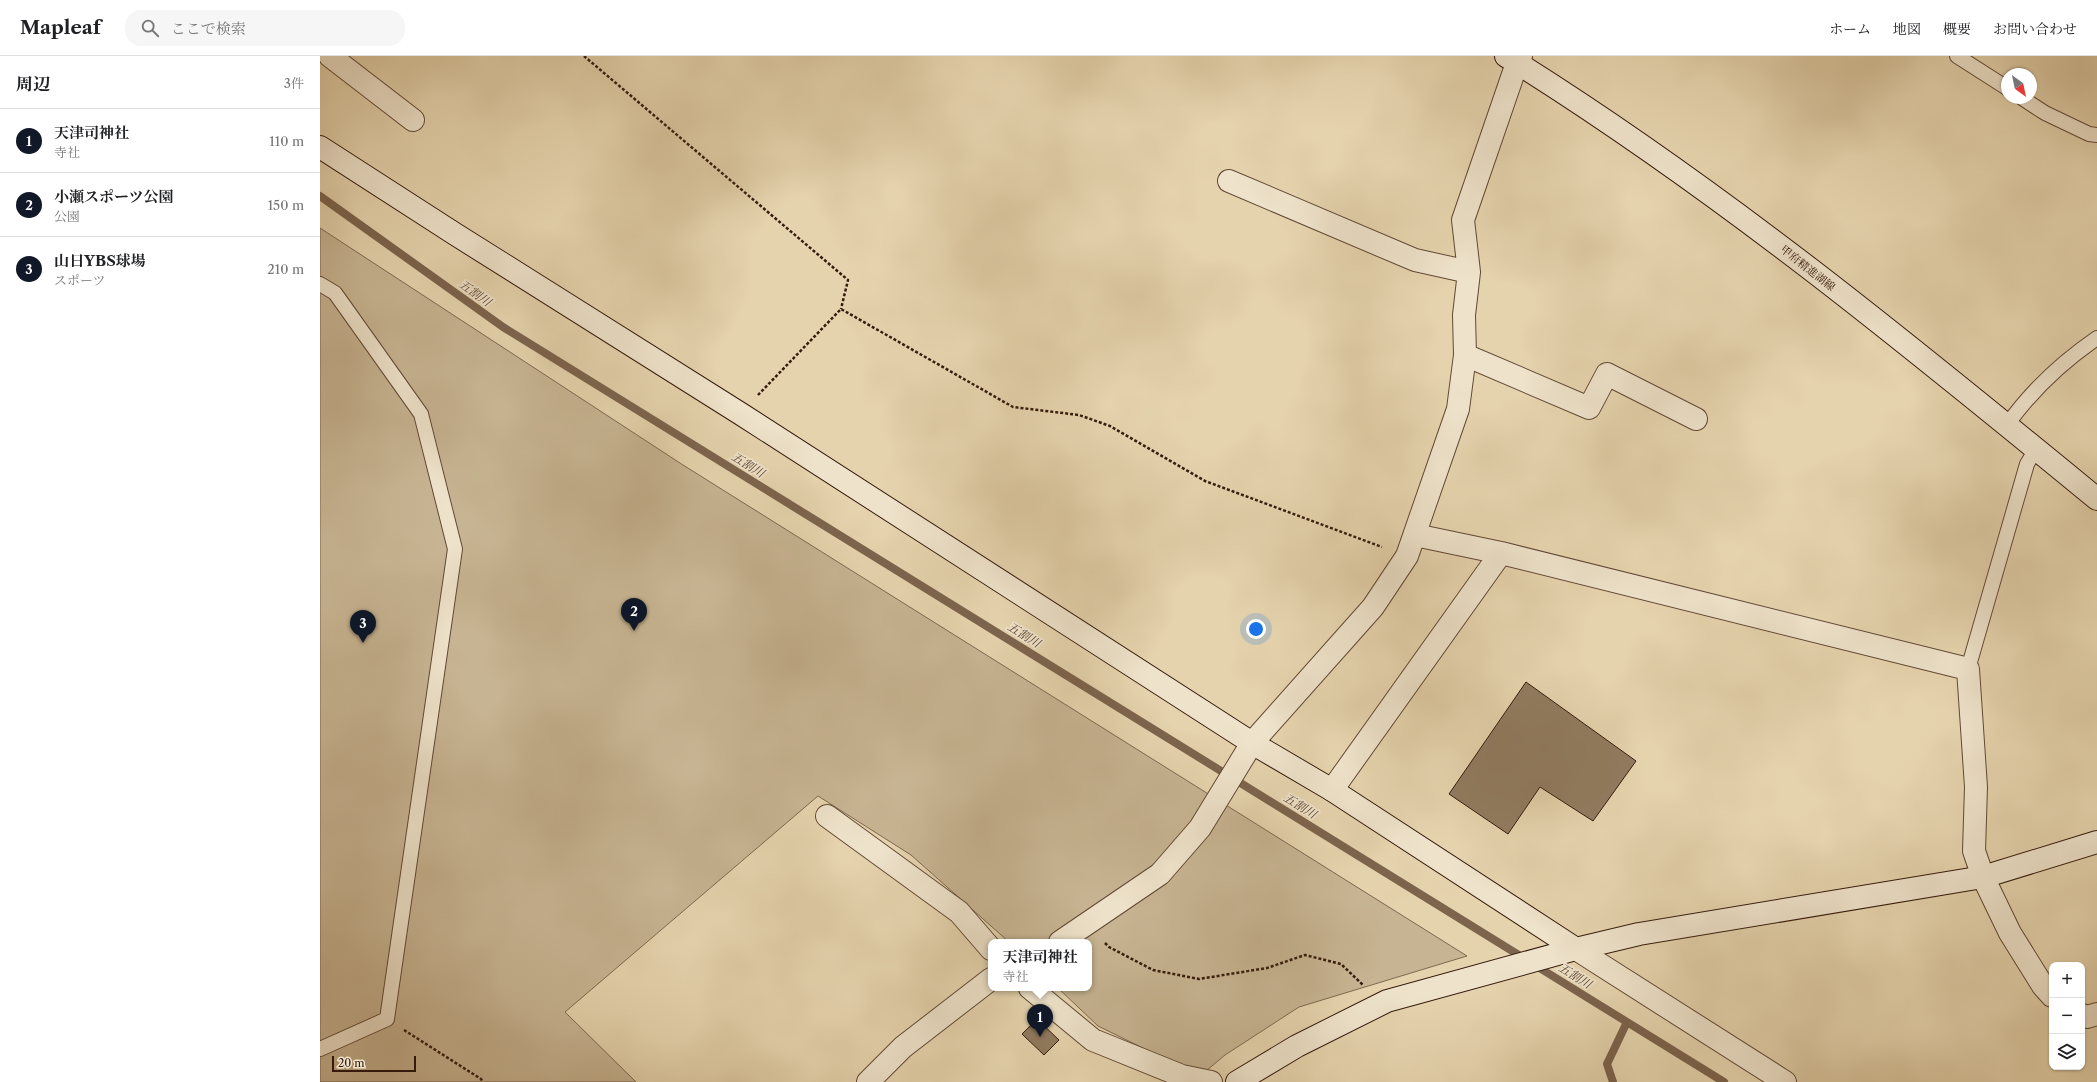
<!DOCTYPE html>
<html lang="ja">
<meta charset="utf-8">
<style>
:root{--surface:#fff;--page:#f6f6f6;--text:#202124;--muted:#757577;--line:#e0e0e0;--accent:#111827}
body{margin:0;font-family:"Libre Caslon Text","Noto Serif JP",serif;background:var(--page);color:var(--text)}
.controls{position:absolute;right:12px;bottom:12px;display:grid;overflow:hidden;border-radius:8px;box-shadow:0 1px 3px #0004}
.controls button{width:36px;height:36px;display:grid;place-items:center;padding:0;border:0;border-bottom:1px solid var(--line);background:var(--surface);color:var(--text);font:20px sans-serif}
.compass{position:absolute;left:1681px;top:12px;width:36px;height:36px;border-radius:50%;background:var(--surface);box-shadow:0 1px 3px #0004;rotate:147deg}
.scale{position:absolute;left:12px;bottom:10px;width:84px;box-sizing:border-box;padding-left:4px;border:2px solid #361b0d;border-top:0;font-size:11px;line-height:14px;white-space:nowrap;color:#361b0d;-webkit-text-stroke:3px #eee2ca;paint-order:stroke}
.you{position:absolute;left:936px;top:573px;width:14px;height:14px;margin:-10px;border:3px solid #fff;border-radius:50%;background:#1a73e8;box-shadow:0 0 0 6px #1a73e833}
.badge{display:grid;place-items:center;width:26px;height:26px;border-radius:50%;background:var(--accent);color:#fff;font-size:13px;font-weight:700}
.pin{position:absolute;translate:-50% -33px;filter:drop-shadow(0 1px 2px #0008)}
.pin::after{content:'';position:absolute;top:21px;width:14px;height:12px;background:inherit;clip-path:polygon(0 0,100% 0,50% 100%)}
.popup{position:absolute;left:668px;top:883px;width:104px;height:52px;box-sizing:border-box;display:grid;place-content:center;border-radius:8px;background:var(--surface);filter:drop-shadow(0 1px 3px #0005);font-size:13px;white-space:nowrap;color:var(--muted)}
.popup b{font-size:15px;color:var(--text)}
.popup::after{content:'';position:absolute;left:50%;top:100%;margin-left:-8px;border:8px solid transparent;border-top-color:var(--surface)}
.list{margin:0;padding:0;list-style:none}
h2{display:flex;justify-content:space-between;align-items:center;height:52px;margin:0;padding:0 16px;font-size:17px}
h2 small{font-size:13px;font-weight:400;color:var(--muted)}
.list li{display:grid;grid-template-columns:26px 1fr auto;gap:12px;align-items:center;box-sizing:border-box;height:64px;padding:0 16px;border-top:1px solid var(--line)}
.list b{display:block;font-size:15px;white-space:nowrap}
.list p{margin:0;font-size:13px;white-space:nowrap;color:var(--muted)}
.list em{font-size:13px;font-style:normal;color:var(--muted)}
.icon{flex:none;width:22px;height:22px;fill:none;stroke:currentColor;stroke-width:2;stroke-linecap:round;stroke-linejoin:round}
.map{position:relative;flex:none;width:1777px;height:1026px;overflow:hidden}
header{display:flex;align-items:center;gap:24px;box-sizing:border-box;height:56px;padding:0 20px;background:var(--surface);border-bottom:1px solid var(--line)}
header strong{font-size:19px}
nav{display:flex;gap:22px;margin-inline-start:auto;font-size:14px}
.search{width:280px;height:36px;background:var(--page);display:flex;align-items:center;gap:10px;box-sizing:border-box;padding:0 14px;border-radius:16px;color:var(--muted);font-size:15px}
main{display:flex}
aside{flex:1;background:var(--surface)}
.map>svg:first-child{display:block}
.green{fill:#c7b492;stroke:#7e6850}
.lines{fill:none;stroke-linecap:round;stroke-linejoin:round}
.stream{stroke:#7c644d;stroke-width:8}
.building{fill:#917b60;stroke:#361b0d}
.lane-casing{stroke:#624935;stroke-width:16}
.street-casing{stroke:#624935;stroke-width:24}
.secondary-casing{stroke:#361b0d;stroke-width:24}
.path{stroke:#361b0d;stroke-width:2.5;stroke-dasharray:3 2;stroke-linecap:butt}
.lane{stroke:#eee2ca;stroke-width:14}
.street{stroke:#eee2ca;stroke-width:22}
.secondary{stroke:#eee2ca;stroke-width:22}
.labels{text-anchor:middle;stroke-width:3.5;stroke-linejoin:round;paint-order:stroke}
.street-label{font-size:11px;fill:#361b0d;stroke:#eee2ca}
.water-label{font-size:12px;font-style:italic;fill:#5f4532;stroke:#eee2ca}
</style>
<header>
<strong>Mapleaf</strong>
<div class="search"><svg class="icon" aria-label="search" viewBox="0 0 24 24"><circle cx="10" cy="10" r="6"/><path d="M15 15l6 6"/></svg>ここで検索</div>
<nav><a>ホーム</a><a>地図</a><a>概要</a><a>お問い合わせ</a></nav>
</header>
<main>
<aside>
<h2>周辺<small>3件</small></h2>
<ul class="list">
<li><span class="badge">1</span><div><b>天津司神社</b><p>寺社</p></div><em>110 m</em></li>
<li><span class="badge">2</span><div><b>小瀬スポーツ公園</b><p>公園</p></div><em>150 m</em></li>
<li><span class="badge">3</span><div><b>山日YBS球場</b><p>スポーツ</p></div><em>210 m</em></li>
</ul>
</aside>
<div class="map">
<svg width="1777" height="1026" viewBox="0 0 1777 1026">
<rect width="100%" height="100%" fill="#e5d3ad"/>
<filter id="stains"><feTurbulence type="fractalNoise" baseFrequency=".005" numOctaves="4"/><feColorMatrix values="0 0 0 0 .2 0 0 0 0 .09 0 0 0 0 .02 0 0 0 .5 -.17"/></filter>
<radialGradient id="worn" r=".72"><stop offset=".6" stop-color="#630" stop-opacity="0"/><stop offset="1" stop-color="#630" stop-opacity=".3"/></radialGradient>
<path class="green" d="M0 172 363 409 1147 900 979 951 905 999 880 1020 778 970 738 932H769V886H689L591 799 498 740 245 956 316 1026H0Z"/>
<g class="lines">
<path class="stream" d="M0 140 183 271 1404 1026
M1293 1026 1287 1008 1307 966"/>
</g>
<path class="building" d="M1206 626 1316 705 1273 765 1220 731 1188 778 1129 738Z
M717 963 739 984 724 999 702 978Z"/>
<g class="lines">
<defs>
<path id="lane" d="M1637 0 1687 32
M1702 42 1725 57 1769 78 1777 79
M0 228 15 237 101 358 135 493 67 963 0 993
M1687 369C1712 334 1742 306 1777 282
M1648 613 1707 408 1716 393"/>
<path id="street" d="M10 0 93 64
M909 125 1095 204 1149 216
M1145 299 1269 352 1287 318 1376 363
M1095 479 1181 497 1648 613 1656 731 1654 795 1663 821 1690 877 1723 930 1732 940
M1012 734 1181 497
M507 760 639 856 671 893
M740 886 840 818 880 772 932 687 1053 551 1087 500 1138 353 1145 299 1144 259 1149 216 1143 164 1197 7 1201 0
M1256 893 1465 1026
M710 932 773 984 862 1020 891 1026
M1762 959 1767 961 1777 958
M548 1026 583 991 671 923"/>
<path id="secondary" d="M1186 0C1395 130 1587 287 1777 443
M0 91 135 178 421 358 932 687 1012 734 1256 893
M917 1026 977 990 1067 945 1256 893 1319 878 1663 821 1777 786"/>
</defs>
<use href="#lane" class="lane-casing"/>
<use href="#street" class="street-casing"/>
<use href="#secondary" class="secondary-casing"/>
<path class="path" d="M264 0 528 224 521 253
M438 339 521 253 693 351 759 359 790 370 885 425 1062 491
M785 887 789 891 833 914 879 923 947 912 985 899 1021 908 1043 929
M84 974 161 1023 163 1026"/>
<use href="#lane" class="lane"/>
<use href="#street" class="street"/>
<use href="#secondary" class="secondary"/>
</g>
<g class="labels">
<g class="street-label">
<text transform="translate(1488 212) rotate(38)" y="4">甲府精進湖線</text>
</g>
<g class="water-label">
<text transform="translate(155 237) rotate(36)" y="4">五割川</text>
<text transform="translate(428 409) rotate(32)" y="4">五割川</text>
<text transform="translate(704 579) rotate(32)" y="4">五割川</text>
<text transform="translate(980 750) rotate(32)" y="4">五割川</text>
<text transform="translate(1255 920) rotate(32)" y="4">五割川</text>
</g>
</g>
<rect width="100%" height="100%" filter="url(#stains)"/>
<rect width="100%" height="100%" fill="url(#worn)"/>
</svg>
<div class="controls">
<button>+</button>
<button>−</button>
<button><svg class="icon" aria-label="layers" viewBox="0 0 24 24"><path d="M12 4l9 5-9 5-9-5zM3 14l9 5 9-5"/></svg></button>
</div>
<svg class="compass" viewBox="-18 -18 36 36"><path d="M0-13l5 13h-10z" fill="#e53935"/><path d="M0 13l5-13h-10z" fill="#757577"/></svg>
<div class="scale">20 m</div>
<div class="you"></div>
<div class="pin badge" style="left:720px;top:981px">1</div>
<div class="popup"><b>天津司神社</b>寺社</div>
<div class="pin badge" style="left:314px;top:575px">2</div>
<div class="pin badge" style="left:43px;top:587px">3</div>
</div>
</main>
